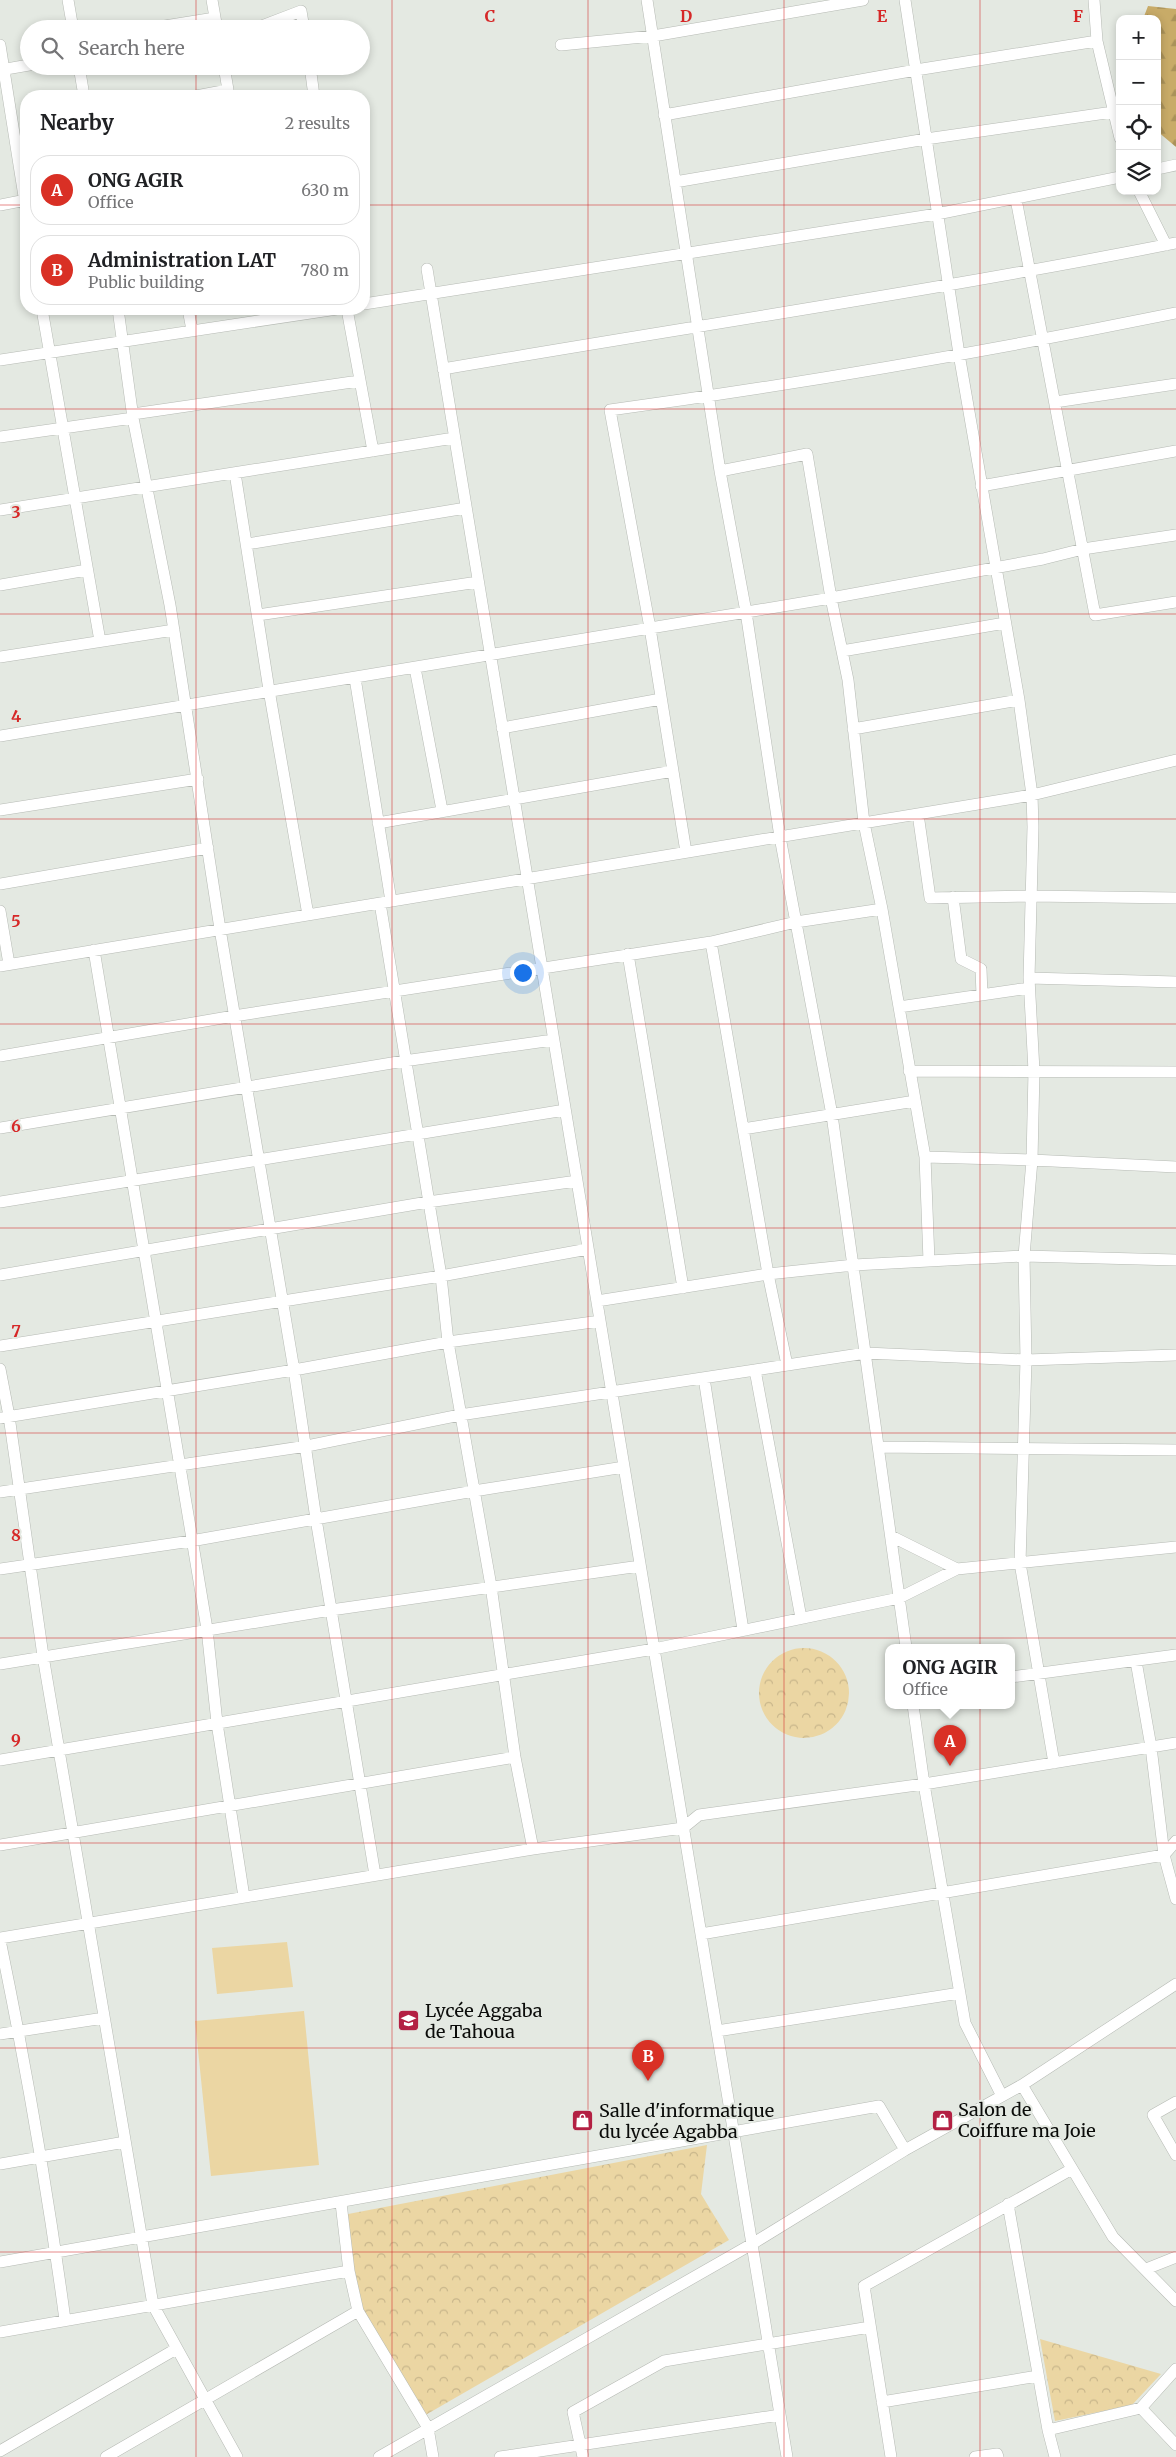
<!DOCTYPE html>
<meta charset="utf-8">
<style>
:root{--surface:#fff;--page:#f2f2f2;--text:#202124;--muted:#757577;--line:#e0e0e0;--accent:#d93025}
body{margin:0;font-family:Merriweather,serif;background:var(--page);color:var(--text)}
.controls{position:absolute;right:15px;top:15px;display:grid;overflow:hidden;border-radius:10px;box-shadow:0 2px 8px #0003}
.controls button{width:45px;height:45px;display:grid;place-items:center;padding:0;border:0;border-bottom:1px solid var(--line);background:var(--surface);color:var(--text);font:25px sans-serif}
.you{position:absolute;left:522px;top:972px;width:18px;height:18px;margin:-12px;border:4px solid #fff;border-radius:50%;background:#1a73e8;box-shadow:0 0 0 8px #1a73e833}
.badge{display:grid;place-items:center;width:32px;height:32px;border-radius:50%;background:var(--accent);color:#fff;font-size:16px;font-weight:700}
.pin{position:absolute;translate:-50% -41px;filter:drop-shadow(0 1px 2px #0008)}
.pin::after{content:'';position:absolute;top:26px;width:18px;height:15px;background:inherit;clip-path:polygon(0 0,100% 0,50% 100%)}
.popup{position:absolute;left:885px;top:1644px;width:130px;height:65px;box-sizing:border-box;display:grid;place-content:center;border-radius:10px;background:var(--surface);filter:drop-shadow(0 1px 4px #0005);font-size:16px;white-space:nowrap;color:var(--muted)}
.popup b{font-size:19px;color:var(--text)}
.popup::after{content:'';position:absolute;left:50%;top:100%;margin-left:-10px;border:10px solid transparent;border-top-color:var(--surface)}
.list{margin:0;padding:0;list-style:none}
h2{display:flex;justify-content:space-between;align-items:center;height:65px;margin:0;padding:0 20px;font-size:21px}
h2 small{font-size:16px;font-weight:400;color:var(--muted)}
.list li{display:grid;grid-template-columns:32px 1fr auto;gap:15px;align-items:center;box-sizing:border-box;height:70px;margin:0 10px 10px;padding:0 10px;border:1px solid var(--line);border-radius:20px}
.list b{display:block;font-size:19px;white-space:nowrap}
.list p{margin:0;font-size:16px;white-space:nowrap;color:var(--muted)}
.list em{font-size:16px;font-style:normal;color:var(--muted)}
.icon{flex:none;width:28px;height:28px;fill:none;stroke:currentColor;stroke-width:2;stroke-linecap:round;stroke-linejoin:round}
.map{position:relative;flex:none;width:1176px;height:2457px;overflow:hidden}
.search{position:absolute;background:var(--surface);box-shadow:0 2px 8px #0003;left:20px;top:20px;width:350px;height:55px;display:flex;align-items:center;gap:12px;box-sizing:border-box;padding:0 18px;border-radius:28px;color:var(--muted);font-size:19px}
.panel{position:absolute;background:var(--surface);box-shadow:0 2px 8px #0003;left:20px;top:90px;width:350px;height:225px;border-radius:20px}
.map>svg:first-child{display:block}
.forest{fill:url(#forest-firs)}
.park{fill:url(#park-crowns)}
.pitch{fill:#ebd6a3}
.lines{fill:none;stroke-linecap:round;stroke-linejoin:round}
.street-casing{stroke:#b6bab4;stroke-width:12}
.street{stroke:#fff;stroke-width:11}
.grid{fill:none;stroke:#d62828;stroke-width:1;stroke-opacity:0.55}
.labels{text-anchor:middle;stroke-width:4;stroke-linejoin:round;paint-order:stroke}
.poi-label{font-size:18px;fill:#0b0c0a;stroke:#e4e9e2;text-anchor:start}
.grid-label{font-size:16px;text-anchor:middle;font-weight:bold;fill:#d62828;stroke:#e4e9e2;stroke-width:4;stroke-linejoin:round;paint-order:stroke}
</style>
<div class="map">
<svg width="1176" height="2457" viewBox="0 0 1176 2457">
<defs>
<pattern id="forest-firs" width="22" height="20" patternUnits="userSpaceOnUse" patternTransform="scale(1.25)"><rect width="22" height="20" fill="#c8ab68"/><path d="M5 1l3.5 6h-7zM16 11l3.5 6h-7z" fill="#aa9259"/></pattern>
<pattern id="park-crowns" width="20" height="18" patternUnits="userSpaceOnUse" patternTransform="scale(1.25)"><rect width="20" height="18" fill="#ebd6a3"/><path d="M2 6a3 3 0 1 1 6 0M12 15a3 3 0 1 1 6 0" fill="none" stroke="#c8b68b"/></pattern>
</defs>
<rect width="100%" height="100%" fill="#e4e9e2"/>
<path class="forest" d="M1148 6 1176 9V147L1157 131V19H1143Z"/>
<path class="park" d="M759 1693a45 45 0 1 1 90 0a45 45 0 1 1-90 0Z
M707 2145 701 2194 729 2240 422 2417 360 2316 343 2215Z
M1040 2339 1161 2374 1132 2405 1055 2421Z"/>
<path class="pitch" d="M287 1942 293 1987 217 1994 212 1948Z
M304 2011 319 2165 211 2176 195 2021Z"/>
<g class="lines">
<defs>
<path id="street" d="M68 0 73 29
M212 0 217 29
M647 0 720 471 746 612 780 837 832 1115 906 1647
M905 0 959 354 1019 700 1032 795 1033 827 1029 978 1034 1071 1032 1160 1024 1256 1026 1360 1020 1563 1054 1763
M1094 0 1097 41 1120 138
M146 29 215 18
M254 29 301 11 304 29
M0 45 26 209
M561 45 653 36 863 0
M79 66 84 96
M224 66 229 96
M310 66 314 96
M0 70 29 65
M196 96 228 90
M664 115 916 70 1097 41
M1157 169 1176 165
M675 182 926 139 1113 112
M1139 191 1166 245
M1016 199 1095 615 1176 602
M0 205 26 200
M427 269 787 2457
M364 304 937 214 1120 177
M42 309 100 641
M118 309 133 418 170 605 220 929 294 1370 316 1519 375 1875
M188 309 192 330
M347 309 373 451
M0 360 337 309
M443 369C687 327 933 291 1176 243
M1055 402 1176 384
M133 414 359 381
M0 437 133 418
M720 471 807 454 831 598 848 680 864 823 882 909 925 1157 929 1261
M235 473 269 690 308 915
M981 486 1176 451
M0 510 454 438
M247 544 466 508
M0 585 87 570
M258 615 478 582
M842 651 1005 623
M0 657 174 630
M415 668 442 810
M355 678 391 901
M502 728 661 699
M853 729 1019 700
M0 736 831 598 1043 559 1083 549 1176 535
M0 810 198 779
M918 814 930 898 1031 896 1176 898
M378 823 673 771
M686 852 650 628 610 410C800 384 989 351 1176 313
M0 884 208 848
M953 897 961 959 981 969 982 995
M380 903 441 1276 448 1342 491 1586 515 1757 533 1849
M0 911 9 964
M711 942 768 1274 787 1365
M94 950 207 1629 217 1723 244 1897
M628 954 683 1288
M0 966 1032 795 1176 760
M1029 978 1176 982
M899 1007 1029 988
M0 1056 234 1016 711 942 796 922 882 909
M909 1071 1176 1072
M0 1128 404 1061 553 1040
M743 1129 915 1101
M925 1157 1032 1160 1176 1167
M0 1202 565 1110
M0 1275 428 1202 577 1181
M597 1301 768 1274 854 1265 1024 1256 1176 1260
M0 1346 441 1276 588 1249
M0 1369 9 1416 43 1656 153 2305 237 2457
M755 1370 801 1618
M704 1378 743 1630
M0 1418 294 1370 448 1342 600 1321
M879 1447 1176 1450
M0 1492 307 1446 460 1415 866 1353 1026 1360 1176 1355
M891 1536 957 1569
M0 1569 191 1541 474 1491 624 1467
M1136 1661 1151 1747 1164 1855 1176 1899
M0 1664 331 1610 640 1566
M1011 1677 1176 1655
M913 1705 924 1784 965 2023 1002 2096
M0 1760 654 1649 899 1598 957 1569 1176 1547
M0 1845 515 1757
M701 1934 1164 1855 1176 1841
M0 1938 533 1849 683 1828 699 1815 924 1784 1176 1743
M0 1940C26 2066 48 2193 65 2320
M717 2031 960 1993
M0 2034 104 2018
M1022 2085 1113 2237 1176 2301
M1176 2102 1153 2115 1176 2155
M0 2164 125 2142
M341 2203 349 2271 358 2311 428 2428 433 2457
M1008 2204 1048 2430 1055 2457
M0 2262 879 2106 905 2150
M1146 2269 1176 2257
M0 2332 349 2271
M882 2402 1038 2376
M1141 2408 1176 2445
M1048 2430 1141 2408 1176 2369
M0 2451 176 2349
M106 2457 358 2311
M379 2457 752 2244 905 2150 1022 2085 1176 1984
M500 2457 780 2415
M583 2457 573 2412 664 2361 870 2327
M891 2457 864 2286 1072 2169
M975 2457 997 2454 998 2457"/>
</defs>
<use href="#street" class="street-casing"/>
<use href="#street" class="street"/>
</g>
<path class="grid" d="M196 0V29M392 0V2457M588 0V2457M784 0V2457M980 0V2457M196 66V96M0 205H26M364 205H1176M196 309V2457M0 409H1176M0 614H1176M0 819H1176M0 1024H1176M0 1228H1176M0 1433H1176M0 1638H1176M0 1843H1176M0 2048H1176M0 2252H1176"/>
<defs>
<symbol id="school-square" viewBox="-11 -11 22 22"><rect x="-9" y="-9" width="18" height="18" rx="4" fill="#b32043" stroke="#e4e9e2"/><path d="M0-5L7-2L0 1L-7-2ZM-4 1L0 2.5L4 1V4Q0 6-4 4Z" fill="#fff"/></symbol>
<symbol id="shop-square" viewBox="-11 -11 22 22"><rect x="-9" y="-9" width="18" height="18" rx="4" fill="#b32043" stroke="#e4e9e2"/><path d="M-5-2.5h2.3a2.7 3.5 0 0 1 5.4 0H5L5.5 6h-11ZM-1.5-2.5h3a1.5 2.3 0 0 0-3 0Z" fill="#fff"/></symbol>
</defs>
<g fill-rule="evenodd">
<use href="#school-square" x="396" y="2008" width="25" height="25"/>
<use href="#shop-square" x="930" y="2108" width="25" height="25"/>
<use href="#shop-square" x="570" y="2108" width="25" height="25"/>
</g>
<g class="labels">
<g class="poi-label">
<text x="425" y="2017">Lycée Aggaba<tspan x="425" dy="21">de Tahoua</tspan></text>
<text x="958" y="2116">Salon de<tspan x="958" dy="21">Coiffure ma Joie</tspan></text>
<text x="599" y="2117">Salle d'informatique<tspan x="599" dy="21">du lycée Agabba</tspan></text>
</g>
</g>
<g class="grid-label">
<text x="490" y="22">C</text>
<text x="686" y="22">D</text>
<text x="882" y="22">E</text>
<text x="1078" y="22">F</text>
<text x="16" y="518">3</text>
<text x="16" y="722">4</text>
<text x="16" y="927">5</text>
<text x="16" y="1132">6</text>
<text x="16" y="1337">7</text>
<text x="16" y="1541">8</text>
<text x="16" y="1746">9</text>
</g>
</svg>
<div class="controls">
<button>+</button>
<button>−</button>
<button><svg class="icon" aria-label="locate" viewBox="0 0 24 24"><circle cx="12" cy="12" r="6"/><path d="M12 2v4M12 18v4M2 12h4M18 12h4"/></svg></button>
<button><svg class="icon" aria-label="layers" viewBox="0 0 24 24"><path d="M12 4l9 5-9 5-9-5zM3 14l9 5 9-5"/></svg></button>
</div>
<div class="you"></div>
<div class="pin badge" style="left:950px;top:1766px">A</div>
<div class="popup"><b>ONG AGIR</b>Office</div>
<div class="pin badge" style="left:648px;top:2081px">B</div>
<div class="search"><svg class="icon" aria-label="search" viewBox="0 0 24 24"><circle cx="10" cy="10" r="6"/><path d="M15 15l6 6"/></svg>Search here</div>
<section class="panel">
<h2>Nearby<small>2 results</small></h2>
<ul class="list">
<li><span class="badge">A</span><div><b>ONG AGIR</b><p>Office</p></div><em>630 m</em></li>
<li><span class="badge">B</span><div><b>Administration LAT</b><p>Public building</p></div><em>780 m</em></li>
</ul>
</section>
</div>
